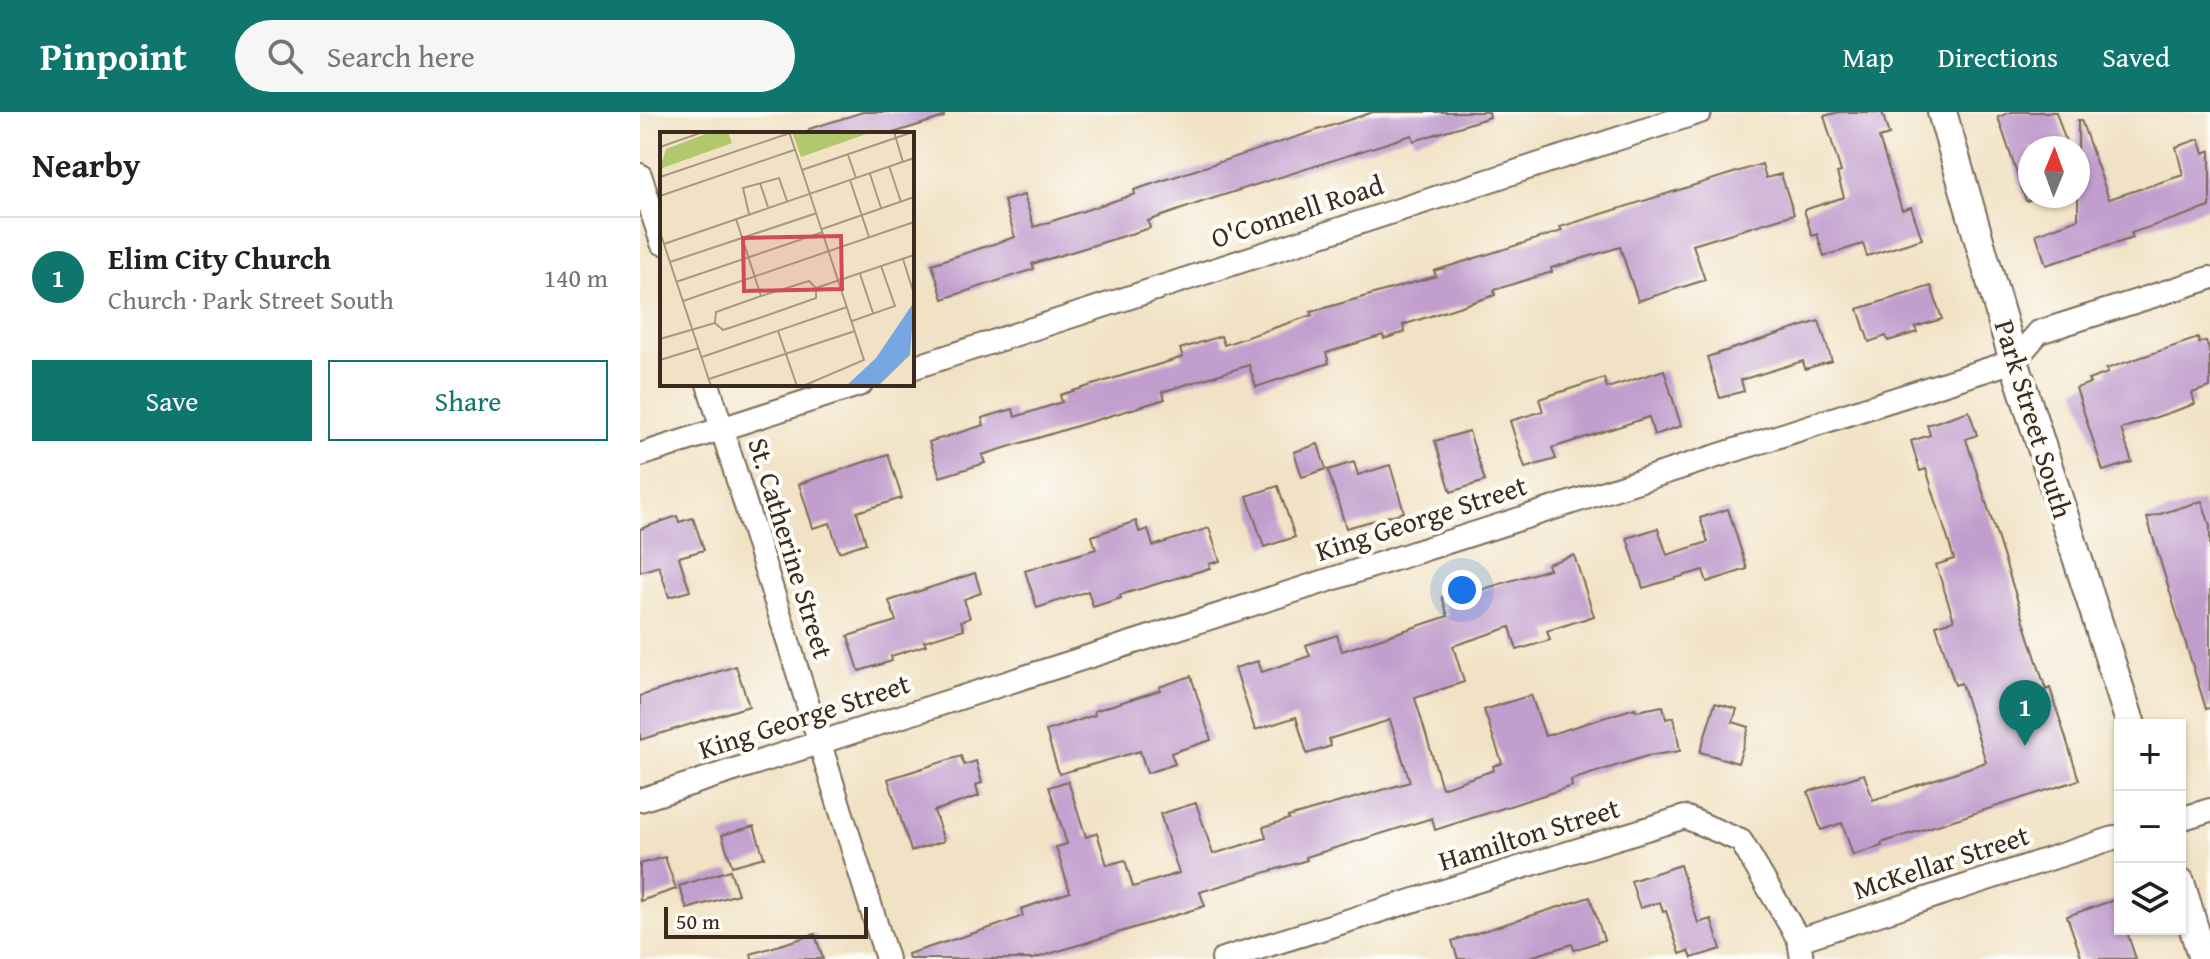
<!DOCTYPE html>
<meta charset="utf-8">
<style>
:root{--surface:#fff;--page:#f6f6f6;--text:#202124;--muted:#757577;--line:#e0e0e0;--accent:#0f766e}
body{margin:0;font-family:"Gentium Book Plus",serif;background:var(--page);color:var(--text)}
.controls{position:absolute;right:24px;bottom:24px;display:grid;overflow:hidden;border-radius:0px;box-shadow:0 2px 6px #0004}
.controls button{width:72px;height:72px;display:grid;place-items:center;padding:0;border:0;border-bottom:2px solid var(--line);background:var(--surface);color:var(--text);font:40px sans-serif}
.compass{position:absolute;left:1378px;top:24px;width:72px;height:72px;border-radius:50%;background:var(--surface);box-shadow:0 2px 6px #0004;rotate:1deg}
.scale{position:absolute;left:24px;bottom:20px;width:204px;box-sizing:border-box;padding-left:8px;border:4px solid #3b2a1e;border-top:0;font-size:22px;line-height:28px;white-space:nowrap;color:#3b2a1e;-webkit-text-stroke:6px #fdfcf7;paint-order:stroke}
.you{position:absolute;left:822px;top:478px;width:28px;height:28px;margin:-20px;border:6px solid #fff;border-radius:50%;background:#1a73e8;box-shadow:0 0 0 12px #1a73e833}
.badge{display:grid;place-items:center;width:52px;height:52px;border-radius:50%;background:var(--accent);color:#fff;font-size:26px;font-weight:700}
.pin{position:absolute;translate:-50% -66px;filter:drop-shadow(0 2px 4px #0008)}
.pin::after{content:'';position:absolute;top:42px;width:28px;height:24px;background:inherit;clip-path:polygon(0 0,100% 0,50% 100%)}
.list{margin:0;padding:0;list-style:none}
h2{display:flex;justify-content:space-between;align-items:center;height:104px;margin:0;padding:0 32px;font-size:34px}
h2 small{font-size:26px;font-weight:400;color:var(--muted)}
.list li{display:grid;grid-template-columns:52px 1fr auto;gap:24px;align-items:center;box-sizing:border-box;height:120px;padding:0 32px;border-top:2px solid var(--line)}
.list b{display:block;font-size:30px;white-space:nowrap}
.list p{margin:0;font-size:26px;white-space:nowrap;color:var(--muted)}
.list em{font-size:26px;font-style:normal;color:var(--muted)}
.actions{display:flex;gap:16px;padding:24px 32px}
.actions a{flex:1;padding:18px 0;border:2px solid var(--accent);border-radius:0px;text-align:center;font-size:28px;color:var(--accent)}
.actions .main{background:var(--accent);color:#fff}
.icon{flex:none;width:44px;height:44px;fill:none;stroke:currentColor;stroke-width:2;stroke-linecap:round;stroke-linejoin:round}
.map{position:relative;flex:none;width:1570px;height:847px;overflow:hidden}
header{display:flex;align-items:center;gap:48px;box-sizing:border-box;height:112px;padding:0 40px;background:var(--accent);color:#fff}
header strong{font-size:38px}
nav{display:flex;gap:44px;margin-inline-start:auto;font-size:28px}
.search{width:560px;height:72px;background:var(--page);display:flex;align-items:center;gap:20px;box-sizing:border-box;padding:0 28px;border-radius:44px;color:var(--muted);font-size:30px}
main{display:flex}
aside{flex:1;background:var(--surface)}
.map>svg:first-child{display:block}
.building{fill:#c19ecd}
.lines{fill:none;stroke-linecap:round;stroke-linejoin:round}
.minor-casing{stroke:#7b6a58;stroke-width:26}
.tertiary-casing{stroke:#7b6a58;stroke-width:32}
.minor{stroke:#fff;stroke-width:22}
.tertiary{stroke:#fff;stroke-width:28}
.labels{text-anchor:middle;stroke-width:8;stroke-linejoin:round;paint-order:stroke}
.street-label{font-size:28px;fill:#3b2a1e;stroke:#fdfcf7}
.inset-road{fill:none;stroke:#a89882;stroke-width:2}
.view{fill:#d1495b;fill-opacity:0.15;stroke:#d1495b;stroke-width:4}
.inset-edge{fill:none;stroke:#3b2a1e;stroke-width:4}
</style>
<header>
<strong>Pinpoint</strong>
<div class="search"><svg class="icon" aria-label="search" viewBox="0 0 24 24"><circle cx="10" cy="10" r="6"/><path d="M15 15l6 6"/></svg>Search here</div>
<nav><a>Map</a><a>Directions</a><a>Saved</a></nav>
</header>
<main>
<aside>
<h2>Nearby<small></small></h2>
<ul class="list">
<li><span class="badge">1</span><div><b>Elim City Church</b><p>Church · Park Street South</p></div><em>140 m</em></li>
</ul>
<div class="actions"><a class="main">Save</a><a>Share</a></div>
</aside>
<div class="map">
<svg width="1570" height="847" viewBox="0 0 1570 847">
<rect width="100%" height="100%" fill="#fdfcf7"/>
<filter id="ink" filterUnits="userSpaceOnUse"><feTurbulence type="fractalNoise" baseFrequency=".0125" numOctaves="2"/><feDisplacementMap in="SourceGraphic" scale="16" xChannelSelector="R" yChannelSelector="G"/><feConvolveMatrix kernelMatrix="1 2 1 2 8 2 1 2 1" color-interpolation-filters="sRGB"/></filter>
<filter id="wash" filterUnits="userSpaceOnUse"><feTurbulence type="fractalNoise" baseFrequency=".006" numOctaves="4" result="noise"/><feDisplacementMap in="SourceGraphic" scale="32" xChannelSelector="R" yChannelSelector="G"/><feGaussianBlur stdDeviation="1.8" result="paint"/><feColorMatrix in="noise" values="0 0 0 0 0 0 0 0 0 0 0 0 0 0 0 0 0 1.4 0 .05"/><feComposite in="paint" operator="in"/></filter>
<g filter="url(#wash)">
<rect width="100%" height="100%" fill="#f1e2c5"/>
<g id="blocks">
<path class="building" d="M223 0H303L304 5 250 22H170L169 17Z
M733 0H849L850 5 774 29 772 23 562 90 508 109 510 116 392 152 394 157 303 187 292 152 375 125 364 89 384 83 394 115 495 82 494 78Z
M1199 0H1242L1249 23 1239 26 1262 98 1271 95 1282 127 1227 144 1223 132 1184 144 1177 122 1172 124 1164 98 1204 85 1197 61 1201 60 1184 4Z
M1371 0H1416L1428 36H1390V88L1386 89 1358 5Z
M1438 8H1441L1469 87 1543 63 1536 35 1559 27 1564 41 1570 38V95L1491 121 1493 126 1406 153 1396 122 1438 107Z
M1122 52 1126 66 1141 62 1154 102 1053 133 1065 168 998 189 980 135 911 156 912 160 854 178 855 183 763 213 765 220 744 227 743 223 686 241 689 251 616 275 609 253 522 280 525 287 342 343 345 351 300 365 289 330 344 313 342 306 373 297 375 305 422 290 420 283 543 245 540 237 581 224 584 233 672 203 671 200 796 164 794 159 922 119 920 115Z
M1291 174 1302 207 1275 215 1277 220 1248 229 1246 224 1229 230 1218 197Z
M1179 209 1192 249 1165 257 1163 249 1101 268 1104 279 1080 286 1067 245Z
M1558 226 1559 231 1566 229 1570 241V275L1552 281 1555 292 1481 317 1492 350 1463 359 1436 276 1450 271 1448 268 1468 261 1466 257Z
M1024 258 1041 314 1014 323 1009 305 912 336 916 347 885 356 870 309 903 299 899 287 964 266 967 276Z
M1329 299 1337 323 1326 327 1406 578 1410 576 1439 668 1241 731 1242 734 1213 743 1202 711 1181 718 1168 680 1224 662 1233 688 1346 650 1321 571 1315 573 1296 513 1314 508 1296 453 1314 447 1286 357 1280 359 1271 329 1290 323 1287 313Z
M829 319 845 369 811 380 795 329Z
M678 332 686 357 662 365 654 340Z
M248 342 262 386 217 400 226 431 199 440 190 411 173 416 159 372Z
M714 350 718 363 750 353 764 400 706 416 688 358Z
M638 374 655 425 624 435 607 384Z
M1562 389 1570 414V596L1566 597 1507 406Z
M1088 397 1107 457 1067 470 1063 458 1003 476 987 426 1018 416 1027 443 1068 430 1060 406Z
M37 404 39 410 53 406 64 438 39 445 50 479 29 485 19 454 0 460V417Z
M496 409 499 420 508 417 513 434 569 416 580 449 569 452 570 456 480 483 481 486 453 495 448 479 397 496 385 459 456 437 452 424Z
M934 443 954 504 907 519 910 528 877 538 870 515 813 534 824 570 775 586 802 676 854 658 853 654 862 651 844 598 891 583 905 624 995 596 996 599 1023 594 1026 607 1034 605 1040 639 1007 644 931 668 932 674 795 718 792 706 666 745 667 748 560 780 565 794 393 847H269L268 842 359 813 383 804 381 797 430 780 416 735 427 732 409 675 428 669 446 725 457 721 467 753 485 748 493 775 539 761 520 702 556 691 573 742 626 726 623 715 649 707 648 705 770 670 750 608 689 627 691 634 667 642 656 605 615 618 595 556 618 549 622 560 670 544 666 533 688 526 697 523 702 539 808 504 802 485 833 476 834 480 909 457 907 452Z
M335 461 341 481 324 487 330 506 321 509 324 517 284 529 286 533 251 544 252 549 219 559 208 524 256 509 249 489Z
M96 554 109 594 0 628V584Z
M551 564 571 628 531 641 535 652 507 661 500 639 419 662 406 619 455 603 454 599 520 578 519 575Z
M1075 591 1097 597 1093 610 1109 615 1098 651 1060 640Z
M321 644 324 653 336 649 342 671 336 673 339 684 294 699 304 729 271 739 248 667Z
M114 714 124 745 92 754 82 723Z
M25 745 36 777 0 789V752Z
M1040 753 1058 811 1071 807 1081 837 1052 846 1049 839 1040 842 1026 799 1023 800 1020 790 1000 796 991 769Z
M90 758 98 782 47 797 39 774Z
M950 785 964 828 934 838 932 832 884 847H818L812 829Z
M1480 786V817H1486L1496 847H1442L1427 804Z
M175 822 183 847H112L111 842Z"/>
</g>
</g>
<g filter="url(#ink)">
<use href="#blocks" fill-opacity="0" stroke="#7b6a58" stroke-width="2"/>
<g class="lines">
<defs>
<path id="minor" d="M0 63 22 131
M272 256 1060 0
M68 272 247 847
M0 343 221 272
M0 688 1374 249 1399 220 1570 166
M1540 707 1570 698
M1159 828 1480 724
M583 847 1045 705 1101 729 1159 828 1162 847"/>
<path id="tertiary" d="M1302 0 1374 249 1491 613
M1540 770 1563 847"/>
</defs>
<use href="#minor" class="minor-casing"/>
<use href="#tertiary" class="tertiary-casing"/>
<use href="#minor" class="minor"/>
<use href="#tertiary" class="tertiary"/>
</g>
</g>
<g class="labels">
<g class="street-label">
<text transform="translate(657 99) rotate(-18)" y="10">O'Connell Road</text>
<text transform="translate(1394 307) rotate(73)" y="10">Park Street South</text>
<text transform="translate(781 406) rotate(-18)" y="10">King George Street</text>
<text transform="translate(151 436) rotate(73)" y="10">St. Catherine Street</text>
<text transform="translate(164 604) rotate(-18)" y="10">King George Street</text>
<text transform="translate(889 722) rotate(-17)" y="10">Hamilton Street</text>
<text transform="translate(1301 750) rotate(-18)" y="10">McKellar Street</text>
</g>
</g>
<g transform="translate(20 20)">
<rect width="254" height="254" fill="#f1e2c5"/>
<path d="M51 0H68L72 11 0 37 6 17ZM132 0H212L141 25Z" fill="#b1c86c"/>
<path d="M254 170 250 223 218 254H186L216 226Z" fill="#78a6e1"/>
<path class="inset-road" d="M129 0 142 38M234 0 243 30M0 15 43 0M188 23 196 46M229 34 241 70M210 42 221 76M0 45 130 1M190 48 209 105M100 51 108 75M0 64 134 18M89 82 83 56 119 46 127 69M76 87 101 164M162 97 254 65M0 100 51 254M4 112 254 26M243 127 254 162M10 130 157 81M200 142 213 181M16 150 163 100M156 156 254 123M23 169 254 90M192 189 235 174 221 134M55 191 56 180 101 164 149 149 156 156M55 191 63 198 108 183 156 166V156M118 199 137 254M0 207 55 191M42 225 187 175M0 228 39 216M49 247 195 199M143 254 204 228 142 38 253 0"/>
<path class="view" d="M181 104 182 157 84 159 83 106Z"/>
<rect width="254" height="254" class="inset-edge"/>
</g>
</svg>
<div class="controls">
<button>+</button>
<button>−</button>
<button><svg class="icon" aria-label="layers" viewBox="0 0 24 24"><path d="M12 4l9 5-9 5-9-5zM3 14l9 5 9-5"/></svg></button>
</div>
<svg class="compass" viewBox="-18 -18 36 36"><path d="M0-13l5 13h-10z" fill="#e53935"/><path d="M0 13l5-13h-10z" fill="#757577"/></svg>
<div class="scale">50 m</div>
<div class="you"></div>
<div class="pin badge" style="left:1385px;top:634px">1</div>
</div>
</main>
